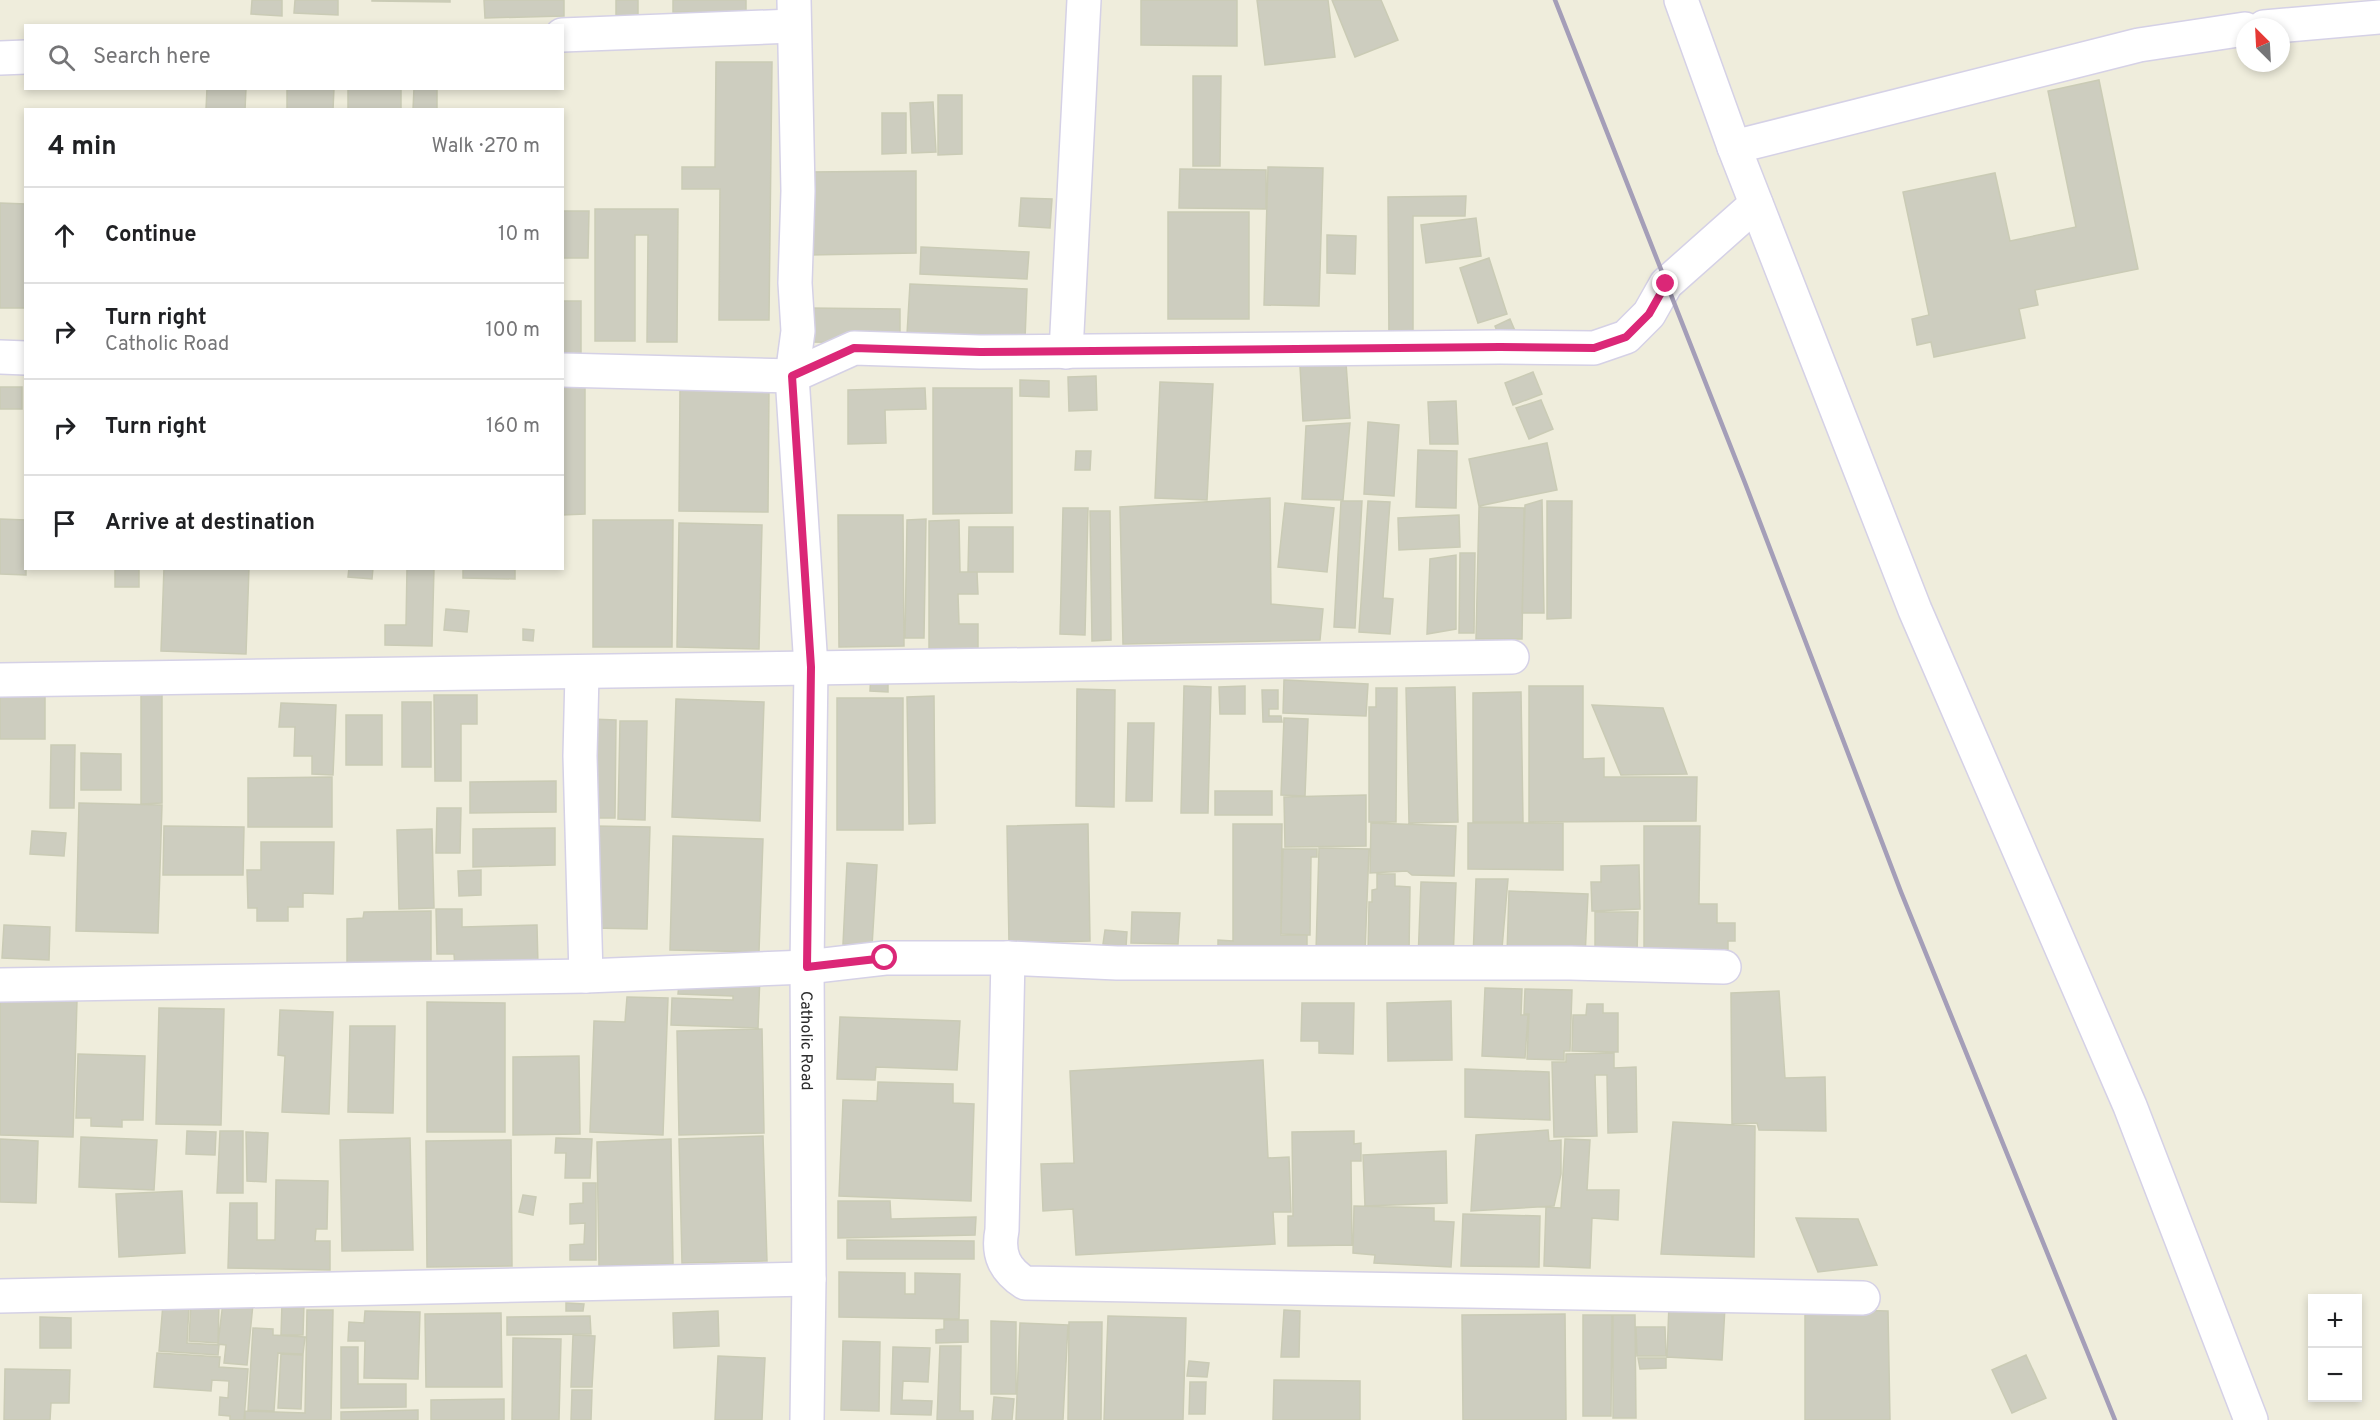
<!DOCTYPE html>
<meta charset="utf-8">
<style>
:root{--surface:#fff;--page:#f6f6f6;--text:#202124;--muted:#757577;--line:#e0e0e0}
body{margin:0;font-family:Overpass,sans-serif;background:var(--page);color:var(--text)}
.controls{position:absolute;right:18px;bottom:18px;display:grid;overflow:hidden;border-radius:0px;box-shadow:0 3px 9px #0003}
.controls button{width:54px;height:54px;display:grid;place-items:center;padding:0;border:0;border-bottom:2px solid var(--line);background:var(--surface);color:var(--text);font:30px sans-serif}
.compass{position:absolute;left:2236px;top:18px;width:54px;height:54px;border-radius:50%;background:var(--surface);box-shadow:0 3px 9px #0003;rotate:336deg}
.stop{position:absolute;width:18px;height:18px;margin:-14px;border:4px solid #db2777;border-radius:50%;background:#fff}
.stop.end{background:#db2777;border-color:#fff;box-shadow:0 2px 6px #0008}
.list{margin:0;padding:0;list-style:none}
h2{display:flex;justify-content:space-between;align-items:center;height:78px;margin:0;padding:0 24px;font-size:26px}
h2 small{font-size:20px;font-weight:400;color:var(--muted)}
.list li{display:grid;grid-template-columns:39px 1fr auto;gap:18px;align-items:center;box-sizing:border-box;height:96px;padding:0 24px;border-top:2px solid var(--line)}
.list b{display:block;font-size:22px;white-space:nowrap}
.list p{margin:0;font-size:20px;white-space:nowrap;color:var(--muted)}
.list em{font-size:20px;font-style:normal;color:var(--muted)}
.icon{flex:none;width:33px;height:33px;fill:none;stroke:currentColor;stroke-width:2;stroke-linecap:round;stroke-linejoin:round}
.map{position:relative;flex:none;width:2380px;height:1420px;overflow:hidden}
.search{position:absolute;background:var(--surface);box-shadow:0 3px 9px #0003;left:24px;top:24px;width:540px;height:66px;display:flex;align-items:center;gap:15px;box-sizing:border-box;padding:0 21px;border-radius:0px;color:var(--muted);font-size:22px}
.panel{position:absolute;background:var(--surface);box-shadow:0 3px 9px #0003;left:24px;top:108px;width:540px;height:462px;border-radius:0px}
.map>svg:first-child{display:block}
.building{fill:#cdcdbf;stroke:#cacbb5;stroke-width:1.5}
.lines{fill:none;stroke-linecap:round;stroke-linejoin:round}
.minor-casing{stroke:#d5d1e6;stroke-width:36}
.minor{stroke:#fff;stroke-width:33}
.rail{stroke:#a49eb8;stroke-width:4.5}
.route{stroke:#db2777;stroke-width:8}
.labels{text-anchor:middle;stroke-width:6;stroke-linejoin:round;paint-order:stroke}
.street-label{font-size:16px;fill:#2b2b2b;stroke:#fff}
</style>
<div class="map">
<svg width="2380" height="1420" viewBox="0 0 2380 1420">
<rect width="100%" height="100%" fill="#efeddc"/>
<path class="building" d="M252 0H282V16L251 14Z
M295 0H338V15L294 13Z
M372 0H450V2L372 1Z
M484 0H564V16L485 18Z
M616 0H638V15H616Z
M673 0H746V13L673 12Z
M1141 0H1237V46L1141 45Z
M1257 0H1328L1335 57 1265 65Z
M1332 0H1381L1398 40 1355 57Z
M716 62H772L769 320H719L720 189H682V167H715Z
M1193 76H1221L1220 166H1193Z
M2099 80 2138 269 2035 290 2038 305 2019 309 2025 338 1934 357 1931 342 1917 345 1912 319 1929 315 1903 192 1995 173 2010 241 2076 227 2048 91Z
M207 88H246L245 110H206Z
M287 88H334L333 110H287Z
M348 88H401V110H348Z
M414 88H437V110H413Z
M938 95H962V154L938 155Z
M933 102 936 152 912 153 910 103Z
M882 113H906V153L882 154Z
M1268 167 1323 168 1319 306 1264 305Z
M1180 169 1266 170V209L1179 208Z
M916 171V253L809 255 808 172Z
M1466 196 1465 216H1413V339H1389L1388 197Z
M1021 198 1052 199 1050 228 1019 226Z
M0 203 26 204V308H0Z
M595 209H678L677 342H647L648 235H635V341H595Z
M562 211H589L588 258H562Z
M1168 212H1249V319H1168Z
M1476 218 1481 256 1426 263 1421 225Z
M1327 235 1356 236 1355 274 1327 273Z
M921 247 1029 252 1027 279 920 274Z
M1489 258 1507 314 1478 323 1460 268Z
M910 284 1027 289 1025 339 907 334Z
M562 301H581V357H562Z
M808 308 900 309V343L808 342Z
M1510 319 1518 338 1503 345 1495 326Z
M1346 363 1350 418 1303 421 1300 366Z
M1533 372 1542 394 1513 405 1505 383Z
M1096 376 1097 410 1069 411 1068 377Z
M1020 380 1049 381V397L1020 396Z
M1160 382 1213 384 1207 500 1155 498Z
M562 386H585V514L562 515Z
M0 387H22V409H0Z
M925 388 926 409 885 410 886 443 848 444V390Z
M933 388H1012V513L933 514Z
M680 389H769L768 512 679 511Z
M1541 400 1553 429 1529 439 1516 408Z
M1456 401 1458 444H1430L1428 402Z
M1368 422 1399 425 1394 496 1364 494Z
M1350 423 1343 500 1302 499 1306 426Z
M1547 443 1557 490 1479 506 1469 459Z
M1418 450 1457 451 1456 508 1416 507Z
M1076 451H1091L1090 470H1075Z
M1270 498 1271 604 1323 609 1320 640 1123 644 1120 507Z
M1542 500 1544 613H1522L1525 505Z
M1341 501H1362L1355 628 1334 627Z
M1368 501 1390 502 1383 598 1393 599 1390 634 1359 632Z
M1547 501H1572L1571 618 1547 619Z
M1285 503 1334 508 1327 572 1278 567Z
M1479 507 1524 508 1522 639H1476Z
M1063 508H1088L1085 635 1060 634Z
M1090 511H1110L1111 640 1092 641Z
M838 515H903L904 646 839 647Z
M1459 515 1460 547 1399 550 1398 518Z
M0 519 26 520V575L0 574Z
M926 519 924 638H905L907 520Z
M593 520H673L672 647H593Z
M959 520 960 572H977L978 594H958L959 624H978V649H929V521Z
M679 523 762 525 759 649 677 647Z
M969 527H1013V572H968Z
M1460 553H1475L1474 633H1459Z
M1456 555V629L1427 634 1430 559Z
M115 568H139V587H115Z
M164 568H249L246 654 161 651Z
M349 568H373L372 579 348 577Z
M407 568H434L432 646 385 645V625H406Z
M463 568H515V579L463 578Z
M446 609 469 611 467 632 444 630Z
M523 629 534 630 533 641 523 640Z
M871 672H888V692L870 691Z
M1284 680 1368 684 1366 716 1283 713Z
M1184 686 1211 687 1208 813H1181Z
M1245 686V714H1220L1219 687Z
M1529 686H1583V759L1604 758V777H1697L1696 821 1529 822Z
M1455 687 1458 822 1409 823 1406 688Z
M1376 688H1397L1396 822H1369V707H1376Z
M1077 689 1115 690 1114 807 1076 806Z
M1262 690H1278V709H1269V716H1281L1282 722H1263Z
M1521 692 1523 822H1473V693Z
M162 693V803L141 804V694Z
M0 694H45V739H0Z
M434 695H477V724H461V781H435Z
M934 696 935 823 909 824 907 697Z
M837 698H903V830H837Z
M676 699 764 702 760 821 672 817Z
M402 702H431V767H402Z
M281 703 336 705 333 775 312 774V756H294L295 727H279Z
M1592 705 1663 708 1687 774 1621 775Z
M346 715H382V765H346Z
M1284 718 1308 719 1305 796 1281 795Z
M590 719 616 720 615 818H588Z
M620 721H647L645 820 618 819Z
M1128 723H1154L1152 801H1126Z
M51 745H75L74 808H50Z
M81 753 121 754V790H81Z
M332 777V827H248V778Z
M556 781V812L470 813V782Z
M1215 791H1272V815H1215Z
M1366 795V846L1285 847 1284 797Z
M79 803 162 805 158 933 76 931Z
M437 808H461L460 853H436Z
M1371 823 1456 826 1454 876 1412 875 1407 871 1370 873Z
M1468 823H1563V870L1468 869Z
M1088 824 1090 941 1009 943 1007 826Z
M1233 824H1282L1281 935H1307V954H1218V940L1233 941Z
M164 826 244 827 243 875H163Z
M595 826 650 827 647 929 592 928Z
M1644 826H1700L1699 904H1717V923H1735V941H1728V958H1644Z
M555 828V865L473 867V829Z
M432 829 434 908 399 909 397 830Z
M32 831 66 833 64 856 30 854Z
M673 836 763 839 759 952 670 950Z
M261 842H334L333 894 303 893V907H288V921H257V908H248L247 870H261Z
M1319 848 1369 849 1365 952 1316 951Z
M1283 849H1317V857H1311L1310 935 1281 934Z
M847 863 877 865 872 946 843 944Z
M1639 865 1640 909 1592 911 1591 882H1601V866Z
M481 870V895L459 896 458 871Z
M1377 874H1395V886L1410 887 1409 954H1368L1369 902H1372V890L1377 889Z
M1476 879H1508L1501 960 1473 959Z
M1421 882 1456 883 1453 961 1418 960Z
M1509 891 1588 894 1585 957 1507 954Z
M436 909H462V927L537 925 538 966 455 968 454 954H437Z
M431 911V966L347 967V919L363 918 364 912Z
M1132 912 1180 913 1178 944 1131 943Z
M1595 912H1638L1637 955 1595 954Z
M4 925 50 927 49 960 2 958Z
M1105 930 1127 932 1126 947 1103 944Z
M680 973 760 975 758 1028 671 1025 672 998 733 1000V996L678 994Z
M1485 988 1522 989 1521 1015H1528L1525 1058 1482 1056Z
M1525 989 1572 990 1570 1051H1564V1060L1527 1059 1529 1014H1524Z
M1779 991 1785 1078 1825 1077 1826 1131 1759 1130 1757 1123 1732 1124 1731 993Z
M627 997 668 998 663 1135 590 1132 594 1021 625 1022Z
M0 998 77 1000 73 1137 0 1135Z
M1451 1001 1452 1060 1388 1061 1387 1003Z
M427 1002 505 1003V1132H427Z
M1302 1003H1354L1353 1054 1319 1053V1041H1301Z
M1587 1004H1603V1013H1618V1052L1572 1051 1573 1015H1586Z
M159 1008 224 1009 221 1125 156 1124Z
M280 1010 333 1012 329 1114 282 1112 285 1056 278 1055Z
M840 1017 960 1021 957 1070 876 1067 875 1080 837 1079Z
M350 1026H395L393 1113 348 1112Z
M762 1029 764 1133 679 1135 677 1031Z
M1614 1053V1068L1636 1067 1637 1132 1608 1133 1607 1075H1595L1597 1136 1554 1137 1552 1062H1566V1054Z
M78 1054 145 1056 143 1120H122V1127L91 1126V1118H76Z
M579 1056 580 1134 513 1135V1057Z
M1263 1060 1268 1158 1289 1157 1291 1212H1273L1275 1244 1076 1255 1073 1209 1043 1211 1041 1164 1074 1163 1070 1071Z
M1465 1069 1549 1072 1550 1120 1465 1117Z
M878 1082 953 1084V1103L974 1104 971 1201 839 1196 843 1100 877 1101Z
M1673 1122 1755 1126 1754 1257 1661 1254Z
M1548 1130 1549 1141 1561 1140V1174L1554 1206 1471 1211 1476 1135Z
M187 1131 216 1132 215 1155 186 1154Z
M220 1131H243V1193H217Z
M1354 1131V1144L1361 1143V1161H1351L1352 1245 1288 1246V1216H1293L1292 1132Z
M246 1132 268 1133 266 1182 247 1181Z
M763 1136 767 1261 682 1263 679 1139Z
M81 1137 157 1140 154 1190 79 1187Z
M410 1138 413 1250 342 1251 340 1140Z
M556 1138 592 1139 590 1178H565L566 1153H555Z
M0 1139 38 1141 36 1203 0 1202Z
M671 1139 673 1264 599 1266 597 1142Z
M1565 1139 1590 1140 1587 1190H1619L1618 1220 1592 1218 1590 1268 1544 1266 1546 1207 1561 1208Z
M511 1140 512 1266 427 1267 426 1141Z
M1446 1151 1447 1203 1365 1206 1363 1155Z
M276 1180 328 1181 327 1229H316L315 1241H330V1270L228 1268 230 1203H257V1240H275Z
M583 1183H596V1260H570V1245L584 1244 585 1223 570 1224V1204L583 1203Z
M182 1191 185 1253 119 1257 116 1194Z
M523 1195 536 1197 533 1215 519 1212Z
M838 1201H890L891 1219 976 1217 975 1235 838 1238Z
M1354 1206 1434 1208V1221L1454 1222 1451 1267 1374 1263 1375 1255 1353 1253Z
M1463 1214 1540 1216 1539 1267 1461 1266Z
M1796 1218 1858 1219 1877 1265 1818 1272Z
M847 1240 974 1241V1259H847Z
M839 1272 905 1273V1294H915V1273L960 1274 959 1319 839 1317Z
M191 1302 219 1304 218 1343 189 1341Z
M223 1302 253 1304 247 1365 224 1363 226 1345 218 1344Z
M282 1303 304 1304 303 1335H281Z
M566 1303 584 1304 583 1311H566Z
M163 1304 189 1306 187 1343 219 1345 218 1355 159 1351Z
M1669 1304 1725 1307 1722 1360 1667 1357Z
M1805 1309 1888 1311 1890 1420H1805Z
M307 1310H333L331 1420H245V1411L305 1413Z
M1284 1310 1300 1311 1299 1357H1281Z
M365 1311 420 1312 418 1379 364 1378 365 1341H348L349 1322 364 1323Z
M718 1311 719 1346 674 1348 673 1313Z
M501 1313 502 1387H426L425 1314Z
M1565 1314 1566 1420H1463L1462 1315Z
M1583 1315H1612L1611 1416H1583Z
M1613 1315H1635L1636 1418H1613Z
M590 1316 591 1334 507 1335V1317Z
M1108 1316 1186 1318 1183 1420H1104Z
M40 1317 71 1318V1348H40Z
M944 1320H968V1342L936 1343V1330L944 1329Z
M991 1321 1016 1322V1394H991Z
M1069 1322H1102L1101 1420H1068Z
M1020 1323 1068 1325 1063 1420H1016Z
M1636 1327H1665L1666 1356H1637Z
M253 1328 273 1329V1335L305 1337 303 1354 278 1353 274 1411 248 1410Z
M573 1335 595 1336 592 1387H571Z
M513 1338 561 1339 559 1420H512Z
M843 1341 880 1342 879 1411 841 1410Z
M940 1346H961L960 1411H973V1420H937Z
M341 1347H358V1384H406V1407L341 1408Z
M893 1347 930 1348 928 1382 903 1381 902 1400 932 1401 931 1415 891 1414Z
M157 1353 220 1357 219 1367 248 1369 244 1420H230V1416L219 1415 220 1397 228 1398 229 1381 212 1380 211 1391 154 1387Z
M281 1354 303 1355 301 1409 278 1408Z
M2026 1355 2046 1398 2012 1413 1992 1370Z
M718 1356 765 1358 762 1420H715Z
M1638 1358H1666V1368L1640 1369Z
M1189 1361 1209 1363 1207 1377 1187 1376Z
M5 1369 70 1370 69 1403H51L50 1420H4Z
M1274 1380 1360 1381V1420H1273Z
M1190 1382H1206L1205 1414H1189Z
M572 1390H592L591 1420H571Z
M994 1397 1014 1399 1012 1420H992Z
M504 1399V1420H431V1400Z
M418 1410V1420H341V1412Z"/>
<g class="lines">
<defs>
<g id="minor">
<path id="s1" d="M794 0 798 191 795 283 798 331 792 376 811 667 807 967 809 1279 807 1420"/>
<path d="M1681 0 1734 147 1915 610 2130 1106 2251 1420"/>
<path d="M2264 27 2380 17"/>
<path d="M562 35 793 26"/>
<path d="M0 58 26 57"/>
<path d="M1734 147 2139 45 2245 29"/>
<path d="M1066 352 1084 0"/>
<path d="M0 357 26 358"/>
<path d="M562 370 792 376 854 348 980 352 1500 347 1594 348 1626 337 1649 314 1666 284 1756 204"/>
<path d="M582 673 580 756 586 976"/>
<path d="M0 680C504 674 1008 665 1512 657"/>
<path d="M1008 958 1002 1230C997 1255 1005 1270 1025 1283L1863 1298"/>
<path d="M0 985 586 976 807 967 885 958H1008L1117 963H1570L1724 967"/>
<path d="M0 1296 809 1279"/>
</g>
</defs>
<use href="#minor" class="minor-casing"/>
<use href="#minor" class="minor"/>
<path class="rail" d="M1555 0 1745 483 1901 892 2115 1420"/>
</g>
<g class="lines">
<path class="route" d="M885 958 807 967 811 667 792 376 854 348 980 352 1500 347 1594 348 1626 337 1649 314 1666 284"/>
</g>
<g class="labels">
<g class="street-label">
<text dy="6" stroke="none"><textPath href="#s1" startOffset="1042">Catholic Road</textPath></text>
</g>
</g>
</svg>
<div class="controls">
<button>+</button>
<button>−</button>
</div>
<svg class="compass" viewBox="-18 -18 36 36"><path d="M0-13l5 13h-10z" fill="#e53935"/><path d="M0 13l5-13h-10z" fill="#757577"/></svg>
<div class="stop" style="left:885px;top:958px"></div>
<div class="stop end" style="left:1666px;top:284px"></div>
<div class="search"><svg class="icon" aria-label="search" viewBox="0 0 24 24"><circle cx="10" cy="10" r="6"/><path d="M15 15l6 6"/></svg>Search here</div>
<section class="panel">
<h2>4 min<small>Walk · 270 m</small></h2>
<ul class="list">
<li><svg class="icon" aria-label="ahead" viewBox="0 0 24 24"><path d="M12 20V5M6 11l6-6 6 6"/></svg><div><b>Continue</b></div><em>10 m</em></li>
<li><svg class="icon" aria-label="right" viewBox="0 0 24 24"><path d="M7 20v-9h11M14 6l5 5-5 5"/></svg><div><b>Turn right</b><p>Catholic Road</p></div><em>100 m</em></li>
<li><svg class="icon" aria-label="right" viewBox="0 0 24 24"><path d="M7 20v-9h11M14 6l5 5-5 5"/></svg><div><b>Turn right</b></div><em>160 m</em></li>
<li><svg class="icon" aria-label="arrive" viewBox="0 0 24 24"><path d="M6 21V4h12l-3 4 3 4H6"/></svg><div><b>Arrive at destination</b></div></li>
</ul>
</section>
</div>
